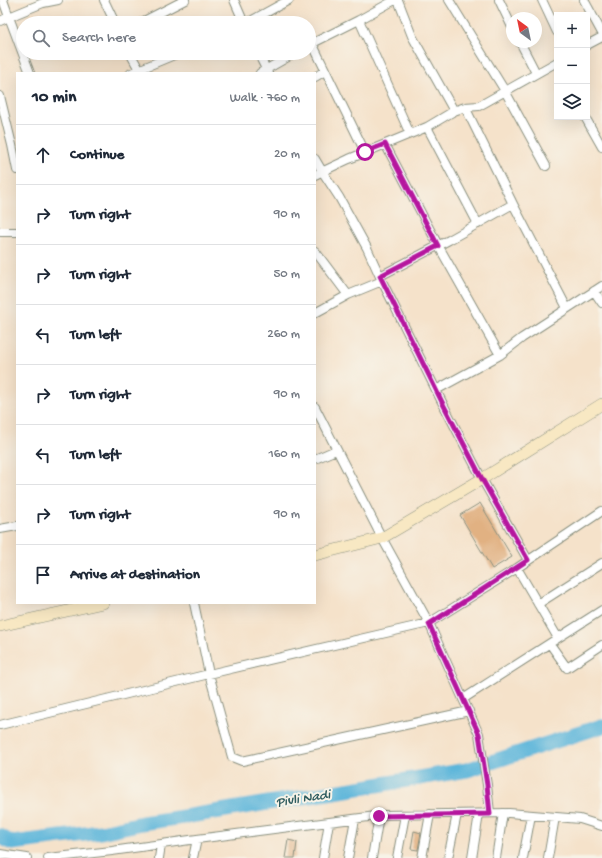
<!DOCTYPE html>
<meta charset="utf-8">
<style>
:root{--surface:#fff;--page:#f6f6f7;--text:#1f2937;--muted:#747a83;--line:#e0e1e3}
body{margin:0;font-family:"Gochi Hand",sans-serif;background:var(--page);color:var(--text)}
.controls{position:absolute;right:12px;top:12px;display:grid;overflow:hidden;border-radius:0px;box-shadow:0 4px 16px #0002}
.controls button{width:36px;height:36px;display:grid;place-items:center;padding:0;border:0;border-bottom:1px solid var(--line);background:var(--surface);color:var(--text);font:20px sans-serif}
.compass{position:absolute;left:506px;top:12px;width:36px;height:36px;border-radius:50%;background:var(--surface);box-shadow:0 4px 16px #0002;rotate:327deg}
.stop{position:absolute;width:12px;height:12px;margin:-9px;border:3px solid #b5179e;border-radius:50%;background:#fff}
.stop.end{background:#b5179e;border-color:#fff;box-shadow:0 1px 4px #0008}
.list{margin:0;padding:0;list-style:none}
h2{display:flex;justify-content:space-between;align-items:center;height:52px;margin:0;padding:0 16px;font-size:17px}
h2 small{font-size:13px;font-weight:400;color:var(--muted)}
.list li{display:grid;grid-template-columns:26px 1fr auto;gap:12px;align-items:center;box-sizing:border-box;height:60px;padding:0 16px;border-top:1px solid var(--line)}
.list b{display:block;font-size:15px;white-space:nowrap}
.list em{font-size:13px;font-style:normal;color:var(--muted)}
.icon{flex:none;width:22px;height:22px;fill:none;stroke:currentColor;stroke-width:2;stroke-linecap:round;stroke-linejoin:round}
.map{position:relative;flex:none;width:602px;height:858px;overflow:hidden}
.search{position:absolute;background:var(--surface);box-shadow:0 4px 16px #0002;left:16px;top:16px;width:300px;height:44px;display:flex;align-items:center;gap:10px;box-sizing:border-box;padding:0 14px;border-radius:22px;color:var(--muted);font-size:15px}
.panel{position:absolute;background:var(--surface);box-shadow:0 4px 16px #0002;left:16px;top:72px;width:300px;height:532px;border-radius:0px}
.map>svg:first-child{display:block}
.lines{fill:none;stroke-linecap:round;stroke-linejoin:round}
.river{stroke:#5db6da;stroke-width:15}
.building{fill:#e1b182}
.street-casing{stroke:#8a907f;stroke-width:10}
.secondary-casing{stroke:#8a907f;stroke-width:12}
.street{stroke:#fff;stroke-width:8}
.secondary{stroke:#f8e8c3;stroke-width:11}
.route{stroke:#b5179e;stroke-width:5}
.labels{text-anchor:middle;stroke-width:4;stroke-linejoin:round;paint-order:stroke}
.water-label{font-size:14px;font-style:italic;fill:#2e5b5e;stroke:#f7f3e8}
</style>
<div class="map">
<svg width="602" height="858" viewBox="0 0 602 858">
<rect width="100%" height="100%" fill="#f7f3e8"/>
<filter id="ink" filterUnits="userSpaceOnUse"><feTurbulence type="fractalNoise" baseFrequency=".025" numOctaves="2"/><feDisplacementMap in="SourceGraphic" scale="8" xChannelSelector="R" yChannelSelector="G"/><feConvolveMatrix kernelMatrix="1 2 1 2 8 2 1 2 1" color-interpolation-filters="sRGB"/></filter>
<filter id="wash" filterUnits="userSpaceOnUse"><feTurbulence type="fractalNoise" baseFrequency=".012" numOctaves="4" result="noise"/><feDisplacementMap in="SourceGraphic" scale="16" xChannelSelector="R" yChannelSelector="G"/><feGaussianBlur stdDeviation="0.9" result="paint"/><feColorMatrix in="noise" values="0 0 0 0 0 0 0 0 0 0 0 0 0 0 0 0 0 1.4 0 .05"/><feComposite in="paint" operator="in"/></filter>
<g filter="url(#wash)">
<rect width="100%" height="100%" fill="#f5e2ca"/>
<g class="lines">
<path class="river" d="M0 836 12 843 101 832 142 823 190 816 467 770 602 726"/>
</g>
<g id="blocks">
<path class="building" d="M480 503 512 557 492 569 460 515Z
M414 831 421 833 418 850 411 849Z
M288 840 297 842 295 858H285Z"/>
</g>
</g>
<g filter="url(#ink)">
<use href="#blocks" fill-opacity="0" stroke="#8a907f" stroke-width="1"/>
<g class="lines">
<defs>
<path id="street" d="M3 0 9 17 43 3 58 0
M104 0 115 23
M234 0 244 23
M398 0 412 36 454 111
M449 0 505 91 546 166
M499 0 512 27
M542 0 557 32
M584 0 602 33
M359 20 410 134
M0 21 9 17 30 73
M140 23 185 0
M247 23 289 0
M520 42 536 73
M312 43 365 152
M309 45 359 20 395 0
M587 45 602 37
M130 53 141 73
M258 53 268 73
M131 73 179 53
M260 73 295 53
M315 77 325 71
M0 96 12 145 17 170
M585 117 602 147
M427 127 478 224
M385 144 438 245 500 355
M315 159 322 171 339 197 367 248 382 281 348 295
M315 175 349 159 427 127 454 111 465 107 479 106 557 62
M513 204 567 308
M0 232H17
M315 251 348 295 315 313
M380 276 449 240 513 204 465 107
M382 281 442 402 482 479 528 560
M594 291 602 303
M436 390 500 355 522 338 602 286
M315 407 382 538 429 623 463 699 558 638 517 568
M315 459 336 450
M0 529 17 526
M194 603 209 674 232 757 242 761 469 711
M538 604 602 563
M558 638 602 610
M550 644 567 668 602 645
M463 699 479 734 487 785 490 813
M0 725 209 674 429 623 517 568 602 511
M0 854 27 858
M48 858 112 851 197 839
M159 858 161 845
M193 858 197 839 384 815 509 813 580 819 602 826
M323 858 329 822
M348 858 355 819
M372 858 379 816
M397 858 405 815
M422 858 430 814
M448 858 457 814
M472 858 479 814
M496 858 503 813
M523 858 531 815
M548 858 555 817"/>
<path id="secondary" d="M315 555 382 538 482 479 602 404
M0 626 103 603"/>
</defs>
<use href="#street" class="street-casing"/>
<use href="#secondary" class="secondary-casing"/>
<use href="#street" class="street"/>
<use href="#secondary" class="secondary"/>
</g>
</g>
<g class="lines" filter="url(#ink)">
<path class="route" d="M365 152 385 144 438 246 380 276 442 402 482 479 528 560 429 624 479 734 487 785 490 814 379 816"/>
</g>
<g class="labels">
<g class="water-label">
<text transform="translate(303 797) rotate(-9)" y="5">Pivli Nadi</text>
</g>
</g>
</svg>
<div class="controls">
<button>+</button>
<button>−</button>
<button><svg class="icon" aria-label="layers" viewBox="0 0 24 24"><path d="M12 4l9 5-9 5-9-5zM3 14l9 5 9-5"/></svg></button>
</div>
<svg class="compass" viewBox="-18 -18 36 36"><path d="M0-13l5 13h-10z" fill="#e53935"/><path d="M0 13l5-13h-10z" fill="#747a83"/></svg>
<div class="stop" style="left:365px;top:152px"></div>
<div class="stop end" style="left:379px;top:816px"></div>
<div class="search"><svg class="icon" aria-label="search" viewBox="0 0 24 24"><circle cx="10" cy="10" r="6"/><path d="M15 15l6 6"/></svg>Search here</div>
<section class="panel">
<h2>10 min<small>Walk · 760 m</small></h2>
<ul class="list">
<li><svg class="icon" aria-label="ahead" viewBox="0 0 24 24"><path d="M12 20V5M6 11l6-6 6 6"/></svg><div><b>Continue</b></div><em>20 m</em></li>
<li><svg class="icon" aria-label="right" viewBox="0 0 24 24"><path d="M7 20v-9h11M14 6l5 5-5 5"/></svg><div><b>Turn right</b></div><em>90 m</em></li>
<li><svg class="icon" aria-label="right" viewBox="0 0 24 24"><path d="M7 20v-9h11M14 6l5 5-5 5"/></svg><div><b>Turn right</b></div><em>50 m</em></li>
<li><svg class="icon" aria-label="left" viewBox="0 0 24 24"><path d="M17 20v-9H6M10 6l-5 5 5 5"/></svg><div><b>Turn left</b></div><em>260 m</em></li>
<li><svg class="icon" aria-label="right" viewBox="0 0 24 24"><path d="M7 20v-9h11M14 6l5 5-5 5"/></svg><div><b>Turn right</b></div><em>90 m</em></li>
<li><svg class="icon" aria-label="left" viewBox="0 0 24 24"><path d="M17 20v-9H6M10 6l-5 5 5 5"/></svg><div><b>Turn left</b></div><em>160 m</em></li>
<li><svg class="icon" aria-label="right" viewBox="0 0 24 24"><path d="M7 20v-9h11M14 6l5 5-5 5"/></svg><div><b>Turn right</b></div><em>90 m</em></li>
<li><svg class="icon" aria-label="arrive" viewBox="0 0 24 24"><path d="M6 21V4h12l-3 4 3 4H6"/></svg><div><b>Arrive at destination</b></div></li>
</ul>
</section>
</div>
